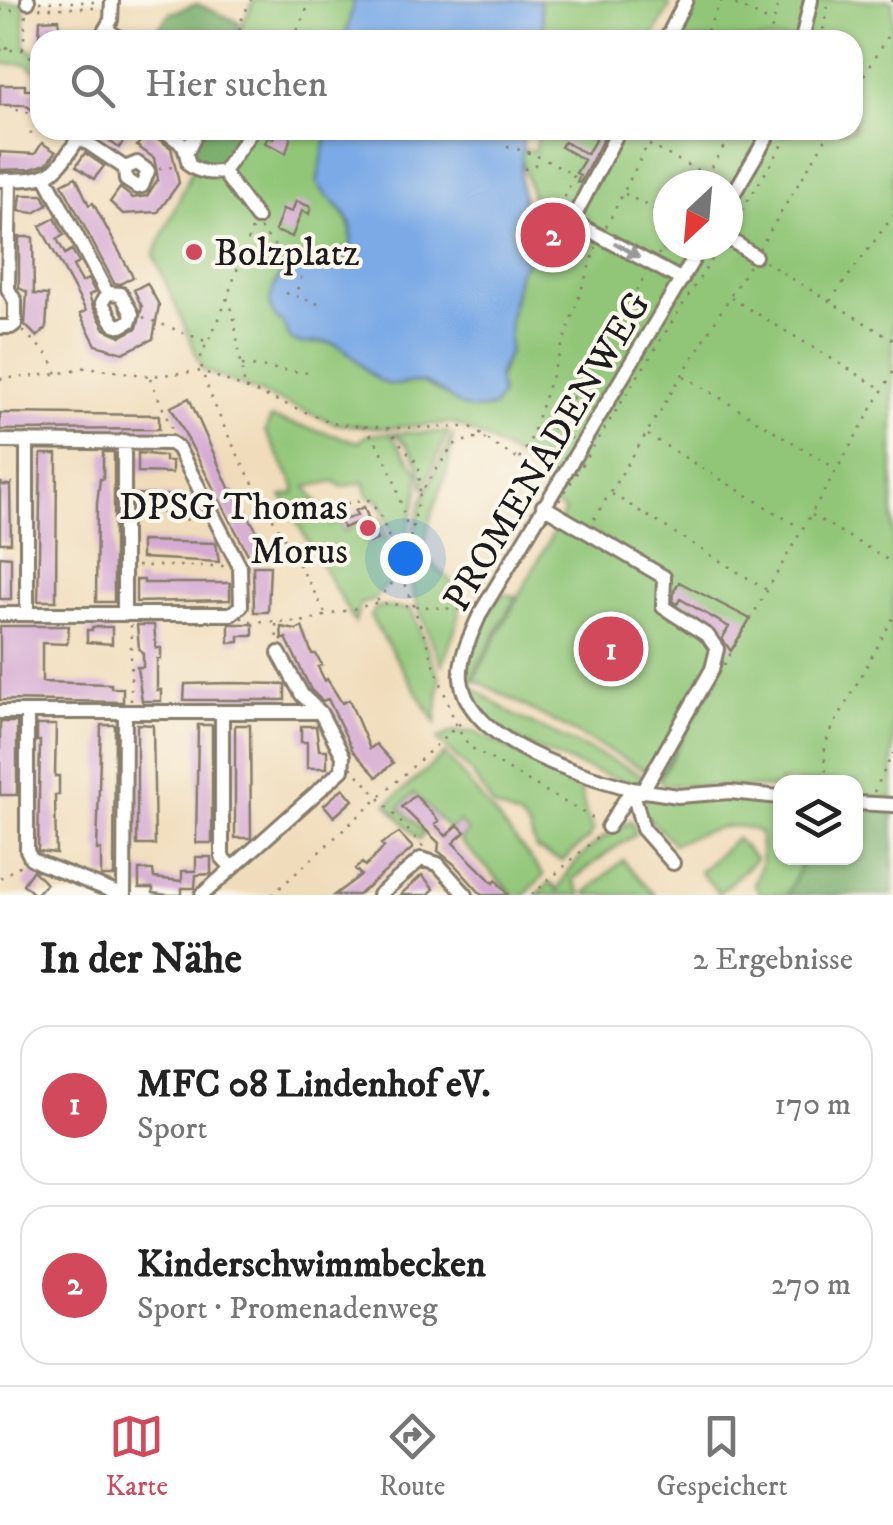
<!DOCTYPE html>
<html lang="de">
<meta charset="utf-8">
<style>
:root{--surface:#fff;--page:#f6f6f6;--text:#222;--muted:#767676;--line:#e0e0e0;--accent:#d1495b}
body{margin:0;font-family:"IM FELL DW Pica",serif;background:var(--page);color:var(--text)}
.controls{position:absolute;right:30px;bottom:30px;display:grid;overflow:hidden;border-radius:20px;box-shadow:0 2px 8px #0004}
.controls button{width:90px;height:90px;display:grid;place-items:center;padding:0;border:0;border-bottom:2px solid var(--line);background:var(--surface);color:var(--text);font:50px sans-serif}
.compass{position:absolute;left:653px;top:170px;width:90px;height:90px;border-radius:50%;background:var(--surface);box-shadow:0 2px 8px #0004;rotate:206deg}
.you{position:absolute;left:405px;top:558px;width:35px;height:35px;margin:-25px;border:8px solid #fff;border-radius:50%;background:#1a73e8;box-shadow:0 0 0 15px #1a73e833}
.badge{display:grid;place-items:center;width:65px;height:65px;border-radius:50%;background:var(--accent);color:#fff;font-size:32px;font-weight:700}
.pin{position:absolute;translate:-50% -50%;border:5px solid #fff;box-shadow:0 2px 10px #0006}
.list{margin:0;padding:0;list-style:none}
h2{display:flex;justify-content:space-between;align-items:center;height:130px;margin:0;padding:0 40px;font-size:42px}
h2 small{font-size:32px;font-weight:400;color:var(--muted)}
.list li{display:grid;grid-template-columns:65px 1fr auto;gap:30px;align-items:center;box-sizing:border-box;height:160px;margin:0 20px 20px;padding:0 20px;border:2px solid var(--line);border-radius:30px}
.list b{display:block;font-size:38px;white-space:nowrap}
.list p{margin:0;font-size:32px;white-space:nowrap;color:var(--muted)}
.list em{font-size:32px;font-style:normal;color:var(--muted)}
.icon{flex:none;width:55px;height:55px;fill:none;stroke:currentColor;stroke-width:2;stroke-linecap:round;stroke-linejoin:round}
.map{position:relative;flex:none;width:893px;height:895px;overflow:hidden}
.search{position:absolute;background:var(--surface);box-shadow:0 2px 8px #0004;left:30px;right:30px;top:30px;height:110px;display:flex;align-items:center;gap:25px;box-sizing:border-box;padding:0 35px;border-radius:30px;color:var(--muted);font-size:38px}
.sheet{height:490px;background:var(--surface)}
nav{display:flex;justify-content:space-around;align-items:center;box-sizing:border-box;height:140px;border-top:2px solid var(--line);background:var(--surface);font-size:28px;color:var(--muted)}
nav a{display:grid;justify-items:center;gap:5px}
nav .on{color:var(--accent)}
.map>svg:first-child{display:block}
.green{fill:#91c678;stroke:#56714a;stroke-width:2.5;fill-rule:evenodd}
.forest{fill:#74ab68;stroke:#486442;stroke-width:2.5}
.water{fill:#7caae6;stroke:#4c6381;stroke-width:2.5}
.building{fill:#d5abd3}
.lines{fill:none;stroke-linecap:round;stroke-linejoin:round}
.minor-casing{stroke:#867c6b;stroke-width:18}
.path{stroke:#867c6b;stroke-width:2.5;stroke-dasharray:2.5 8;stroke-linecap:butt}
.minor{stroke:#fff;stroke-width:12}
.oneway{fill:#999}
.poi-dot{fill:#d1495b;stroke:#fbf7ec;stroke-width:4}
.labels{text-anchor:middle;stroke-width:8;stroke-linejoin:round;paint-order:stroke}
.poi-label{font-size:38px;fill:#1c1c1c;stroke:#fbf7ec;text-anchor:start}
.street-label{font-size:38px;fill:#1c1c1c;stroke:#fbf7ec}
</style>
<div class="map">
<svg width="893" height="895" viewBox="0 0 893 895">
<rect width="100%" height="100%" fill="#fbf7ec"/>
<filter id="ink" filterUnits="userSpaceOnUse"><feTurbulence type="fractalNoise" baseFrequency=".01" numOctaves="2"/><feDisplacementMap in="SourceGraphic" scale="20" xChannelSelector="R" yChannelSelector="G"/><feConvolveMatrix kernelMatrix="1 2 1 2 8 2 1 2 1" color-interpolation-filters="sRGB"/></filter>
<filter id="wash" filterUnits="userSpaceOnUse"><feTurbulence type="fractalNoise" baseFrequency=".0048" numOctaves="4" result="noise"/><feDisplacementMap in="SourceGraphic" scale="40" xChannelSelector="R" yChannelSelector="G"/><feGaussianBlur stdDeviation="2.25" result="paint"/><feColorMatrix in="noise" values="0 0 0 0 0 0 0 0 0 0 0 0 0 0 0 0 0 1.4 0 .05"/><feComposite in="paint" operator="in"/></filter>
<g filter="url(#wash)">
<rect width="100%" height="100%" fill="#f0dcba"/>
<path class="green" d="M254 0H354L345 40H243L239 32Z
M539 0H665L670 6 651 40H540L543 24Z
M689 0H893V799L856 795V782H780V788L667 785 659 781 704 699 658 777 474 679 565 511 549 501 560 483 486 439 453 423 387 428 336 424 203 370 154 255 192 170 252 130H328L323 161V192C341 209 356 222 350 248 348 256 346 264 337 267 325 271 308 264 297 261 269 278 266 300 284 325 289 333 288 338 298 342 310 347 322 339 336 345 356 353 365 375 385 383 399 389 409 380 422 383 428 384 462 405 470 409L498 381 509 352 510 318 519 270 526 263 523 241 535 207 520 154 521 149 535 151 538 130H853V40H669ZM668 185H728V245H668Z
M0 3H24L25 46 40 57V74L26 64H0Z
M271 418 359 442 367 435 390 433 418 472V490L402 556 379 501 368 496 364 482 342 487 334 481 307 487 331 525 339 522 344 531 360 525 366 543 382 538 376 520 380 519 399 571 372 601 360 604 355 623 282 496 295 493V486L265 431Z
M448 432 423 489C421 463 414 450 394 433Z
M453 434C451 445 450 456 448 466 443 488 416 540 429 559 438 572 453 580 462 595L457 624 442 666 413 594 408 563 421 503Z
M502 594 516 596 473 675 472 687 515 716 643 775 637 785C596 772 482 739 468 694 458 661 481 619 502 594Z
M377 607 411 609 440 679 436 723 370 616Z
M455 731 475 732 579 783 587 818 593 830 590 837 562 861 536 849 530 830 520 818 494 807 471 772 437 739Z
M445 754 544 875 525 895H509L511 892 459 840 468 832 459 822 449 830 414 793 400 807 424 833 420 840 387 804Z
M637 796 780 800V858H804L788 894 762 895 754 885 762 862 760 833C735 817 698 833 674 844L649 818 647 829Z
M632 821 635 835 607 853 573 880 582 895H537L550 882 558 891C570 860 602 835 632 821Z
M736 838 756 859 719 893 700 872Z
M623 860 655 895H588L586 893Z"/>
<path class="forest" d="M197 4 239 22 237 29 243 40H150L170 13Z
M163 130H252L221 172 202 170Z
M856 809 893 810V895H787L804 858H856Z"/>
<path class="water" d="M354 0H539L543 24 540 40H345Z
M328 130H524L520 182 528 221 523 242 526 263 519 271 510 318 509 352 498 376 501 395 494 407C456 419 451 390 424 383 406 379 400 391 379 380 362 371 355 353 337 345 320 337 302 349 292 340 286 335 288 334 285 327 279 317 280 324 274 315 264 299 278 279 286 265 306 255 340 284 349 252 352 242 353 230 349 220 342 205 325 197 317 183Z"/>
<g id="blocks">
<path class="building" d="M59 19V40H39L40 20Z
M0 85H25V90H40V115L25 105H0Z
M94 130H131L119 148Z
M277 130 291 136 286 153 265 143 268 137 273 139Z
M601 130H608L580 183 577 182 580 175 576 173 584 160 561 147 564 142 587 154Z
M147 131 171 148 179 183 158 212 123 214 110 202 120 188 133 198 147 196 158 179 154 158 137 146Z
M42 143 56 152 46 164 31 169 0 170V152L35 154Z
M85 153 104 166 94 179 76 166Z
M76 177 89 205 93 203 133 277 120 284 114 283 62 184Z
M21 195H43L48 205 34 213 19 211Z
M296 201 311 207 309 214 302 211 292 237 275 231 283 209 292 212Z
M55 218 64 235 57 239 65 254 72 250 79 263 73 266 82 282 88 279 95 292 89 295 93 307 105 329 121 336 137 328 142 307 134 290 147 283 159 305 153 339 123 353 96 345 80 314 86 311 40 226Z
M19 237H33L34 294 48 295 46 329 37 337 25 325 27 292 19 288Z
M189 398 230 490 233 489 267 549 250 558 171 407Z
M0 413 159 415V429L0 430Z
M103 452H114V602H96L97 504 100 479H103Z
M138 453 165 456V461H172V473L138 472Z
M41 454H57L56 601H38Z
M0 485H10L11 543H0Z
M136 494 192 497 193 513 136 512Z
M364 507 377 540 369 543 361 521 343 528 341 521 357 515 355 511Z
M141 541 216 543 219 562 141 558Z
M0 556 11 557V599H0Z
M253 566H270L268 612H254Z
M136 580H144V583H230V600L136 602Z
M679 582 750 619 731 651 722 639 729 627 680 599 677 604 673 602 674 591Z
M229 624H253V636H239V642L229 643Z
M137 625H154L156 648H161V659H157V690H161V701H142L137 667H143V654L139 648Z
M0 626H69L67 644 42 643V682L111 684V688H123V702L0 700Z
M92 627H112V644L87 642V630H92Z
M281 627 296 630 302 627 312 654H316L322 665 318 667 325 681 327 679 342 703 349 700 370 749 376 744 393 763 377 777 353 751 328 699 322 701 311 690 286 638 282 640Z
M231 683 285 684V700H184L185 684Z
M0 722H17V795H0Z
M137 724 153 725 155 845H137Z
M37 725H56L55 776H59V795H55L56 853 38 851 40 741H37Z
M101 725H115L114 876H101V850H97Z
M198 725H212V843H196Z
M235 725H250L251 838H235Z
M301 726H316L319 750H327V768H307V742H301Z
M343 788 353 800 334 817 324 805Z
M415 795 439 821 435 824 446 836 458 825 465 832 453 843 493 883 496 880 508 895H482L454 864 438 851 439 843 402 807Z
M399 833 413 848 358 895H334L361 875 355 869 362 863 365 866 379 853 384 847 381 844Z
M196 857H211V874L196 875 195 888H182V895H167L153 893V888H139V870H153L154 878 182 881V871H196Z
M33 870 46 884 35 895 23 884Z
M422 875 434 889 428 895H400Z"/>
</g>
</g>
<g filter="url(#ink)">
<use href="#blocks" fill-opacity="0" stroke="#867c6b" stroke-width="2.5"/>
<g class="lines">
<defs>
<path id="minor" d="M28 0V2
M106 29 122 40
M99 40 111 20 112 0
M666 40 686 0
M802 40 811 0
M163 130 184 145 189 165C200 173 210 173 223 172L257 218
M619 130 572 221 682 280
M79 137 125 168 137 163 148 171 142 186 137 187 126 180 125 168
M187 152 198 130
M223 172 252 130
M46 178 107 293 102 303 114 324 121 326 130 321 132 314 121 294 107 293
M0 180C57 180 53 175 84 130
M728 203 771 130
M728 238 755 256
M0 327H11L15 324V301L8 289 10 180
M0 441 171 443 178 448 240 567 241 606 231 614H0
M27 441V614
M543 506 664 577 663 607 708 636 717 649 712 669 642 792
M124 614V441
M279 653 302 695 320 712
M0 712H320L343 756 342 770 202 895
M27 712V850L31 858 40 863 122 895
M222 712V857L232 868
M856 803 893 805
M608 827 632 789 678 796 730 792 780 797
M421 859 438 864 466 895
M673 863 643 829 632 789C582 775 467 743 461 679 459 656 472 633 481 612L702 245
M124 895 125 712
M379 895 421 859"/>
</defs>
<use href="#minor" class="minor-casing"/>
<path class="path" d="M726 0 773 23
M891 0 893 2
M39 2H101
M39 8H101
M0 10H19
M0 38 8 49
M243 40 239 25 251 0
M293 40 311 0
M702 40 722 0
M769 40 779 0
M821 40 829 0
M23 49 26 12
M0 50H23L40 65
M853 93 893 27
M11 105V110H24L40 121
M53 130 65 138
M30 134 39 123
M649 145 707 175
M507 147C532 151 551 163 574 175L557 215
M159 169 181 166
M524 169 542 162
M700 185 734 130
M625 194 668 217
M534 207 556 215
M21 212 30 210
M606 227 655 130
M260 228 274 245 306 263 295 296
M731 228 792 130
M252 229 220 317 201 355 202 371 336 424 387 428 419 465 420 494
M759 249 831 130
M658 255 668 239
M765 262 893 340
M286 293 319 304
M227 298 233 312 245 388
M731 298 882 389
M830 301 893 216
M143 317 205 341
M23 331 50 357 57 374
M242 365 309 373
M684 376 835 468
M150 378 174 434
M0 379 57 374 87 367 150 376 202 371C231 459 286 534 327 617
M363 426C391 455 398 495 409 532
M556 426 646 274
M387 428 471 427 498 447 548 477
M648 435 799 527
M572 439 537 419 596 247
M519 458 529 444 537 421
M0 483H15
M612 494 767 590
M559 501 720 246
M336 505 369 500 381 516 457 728 470 747 599 822
M812 515 893 563
M133 518 205 520
M594 519 750 264
M137 566H229
M377 601 403 570 420 494 453 445 474 438 486 439
M241 617 245 621 301 622 376 603 468 610
M276 624 277 641
M131 625V702
M724 665 893 372
M351 767 424 848
M827 782 824 753 828 736 893 618
M874 792 893 753
M0 878 24 863
M272 895 466 718
M532 895 602 833"/>
<use href="#minor" class="minor"/>
</g>
<defs><path id="oneway-solid" d="M-6-.8H1V-3.2L6.5 0L1 3.2V.8H-6Z" transform="scale(2.5)"/></defs>
<use class="oneway" href="#oneway-solid" transform="translate(627 250) rotate(30)"/>
</g>
<g class="poi-dot">
<circle cx="194" cy="252" r="10"/>
<circle cx="368" cy="528" r="10"/>
</g>
<g class="labels">
<g class="poi-label">
<text x="214" y="265">Bolzplatz</text>
<text x="348" y="519" text-anchor="end">DPSG Thomas<tspan x="348" dy="44">Morus</tspan></text>
</g>
<g class="street-label">
<text transform="translate(546 451) rotate(-59)" y="13">PROMENADENWEG</text>
</g>
</g>
</svg>
<div class="controls">
<button><svg class="icon" aria-label="layers" viewBox="0 0 24 24"><path d="M12 4l9 5-9 5-9-5zM3 14l9 5 9-5"/></svg></button>
</div>
<svg class="compass" viewBox="-18 -18 36 36"><path d="M0-13l5 13h-10z" fill="#e53935"/><path d="M0 13l5-13h-10z" fill="#767676"/></svg>
<div class="you"></div>
<div class="pin badge" style="left:611px;top:649px">1</div>
<div class="pin badge" style="left:553px;top:235px">2</div>
<div class="search"><svg class="icon" aria-label="search" viewBox="0 0 24 24"><circle cx="10" cy="10" r="6"/><path d="M15 15l6 6"/></svg>Hier suchen</div>
</div>
<section class="sheet">
<h2>In der Nähe<small>2 Ergebnisse</small></h2>
<ul class="list">
<li><span class="badge">1</span><div><b>MFC 08 Lindenhof eV.</b><p>Sport</p></div><em>170 m</em></li>
<li><span class="badge">2</span><div><b>Kinderschwimmbecken</b><p>Sport · Promenadenweg</p></div><em>270 m</em></li>
</ul>
</section>
<nav>
<a class="on"><svg class="icon" aria-label="map" viewBox="0 0 24 24"><path d="M3 6l6-2 6 2 6-2v14l-6 2-6-2-6 2zM9 4v14M15 6v14"/></svg>Karte</a>
<a><svg class="icon" aria-label="directions" viewBox="0 0 24 24"><path d="M12 3l9 9-9 9-9-9zM9 14v-3h6M13 9l2 2-2 2"/></svg>Route</a>
<a><svg class="icon" aria-label="saved" viewBox="0 0 24 24"><path d="M7 4h10v16l-5-4-5 4z"/></svg>Gespeichert</a>
</nav>
